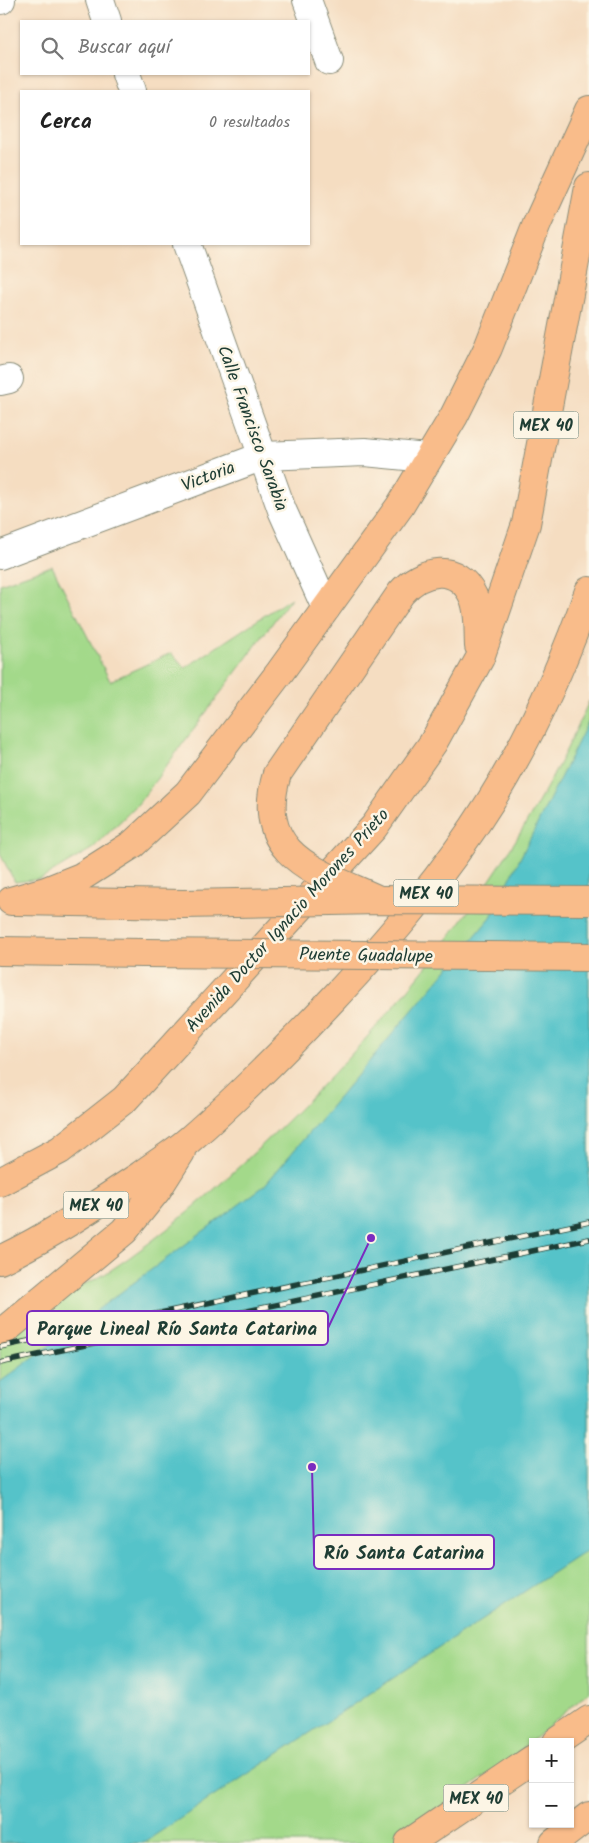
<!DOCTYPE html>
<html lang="es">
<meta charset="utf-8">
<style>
:root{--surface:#fff;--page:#f2f2f2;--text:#222;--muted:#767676;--line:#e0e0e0}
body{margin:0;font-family:Kalam,sans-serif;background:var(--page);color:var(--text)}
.controls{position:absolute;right:15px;bottom:15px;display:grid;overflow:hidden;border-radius:0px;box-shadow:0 1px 4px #0004}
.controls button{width:45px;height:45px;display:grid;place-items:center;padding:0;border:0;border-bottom:1px solid var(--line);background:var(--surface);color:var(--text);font:25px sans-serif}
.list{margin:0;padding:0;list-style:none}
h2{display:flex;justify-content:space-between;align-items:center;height:65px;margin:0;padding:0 20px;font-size:21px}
h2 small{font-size:16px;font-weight:400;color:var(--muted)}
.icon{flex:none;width:28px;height:28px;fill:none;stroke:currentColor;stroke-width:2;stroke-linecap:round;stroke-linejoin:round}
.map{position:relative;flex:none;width:589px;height:1843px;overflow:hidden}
.search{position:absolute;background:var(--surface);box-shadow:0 1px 4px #0004;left:20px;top:20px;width:290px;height:55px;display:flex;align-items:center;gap:12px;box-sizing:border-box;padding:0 18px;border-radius:0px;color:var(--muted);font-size:19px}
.panel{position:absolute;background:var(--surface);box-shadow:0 1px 4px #0004;left:20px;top:90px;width:290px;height:155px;border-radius:0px}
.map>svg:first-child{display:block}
.green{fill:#a3d98a;stroke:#618b5f}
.water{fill:#55c3c9;stroke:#3a807e}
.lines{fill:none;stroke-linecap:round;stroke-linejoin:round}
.minor-casing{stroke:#8a8d7a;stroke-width:30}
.major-casing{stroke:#8a8d7a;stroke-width:30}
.highway-casing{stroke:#8a8d7a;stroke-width:30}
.minor{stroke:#fff;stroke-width:28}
.major{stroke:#f9bc8a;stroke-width:28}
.highway{stroke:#f9bc8a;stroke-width:28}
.rail-casing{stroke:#1f3d34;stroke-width:5.5}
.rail{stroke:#fcf5e5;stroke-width:4;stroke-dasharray:11;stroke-linecap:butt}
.major-bridge-casing{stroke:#8a8d7a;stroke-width:30;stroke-linecap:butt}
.highway-bridge-casing{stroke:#8a8d7a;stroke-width:30;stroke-linecap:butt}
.major-bridge{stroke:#f9bc8a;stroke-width:28}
.highway-bridge{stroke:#f9bc8a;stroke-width:28}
.labels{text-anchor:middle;stroke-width:5;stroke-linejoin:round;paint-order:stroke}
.shield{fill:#fcf5e5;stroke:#617469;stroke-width:1}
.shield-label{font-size:16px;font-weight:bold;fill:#1f3d34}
.street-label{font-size:18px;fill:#1f3d34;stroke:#fcf5e5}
.leader{fill:none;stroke:#7b2cbf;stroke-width:2}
.callout-dot{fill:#7b2cbf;stroke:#fcf5e5;stroke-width:2}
.callout{fill:#fcf5e5;stroke:#7b2cbf;stroke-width:2}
.callout-label{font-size:19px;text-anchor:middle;font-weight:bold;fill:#1f3d34}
</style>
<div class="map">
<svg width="589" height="1843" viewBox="0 0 589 1843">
<rect width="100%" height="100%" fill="#fcf5e5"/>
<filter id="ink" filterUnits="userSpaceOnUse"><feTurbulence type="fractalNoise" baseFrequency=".02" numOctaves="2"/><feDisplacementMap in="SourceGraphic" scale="10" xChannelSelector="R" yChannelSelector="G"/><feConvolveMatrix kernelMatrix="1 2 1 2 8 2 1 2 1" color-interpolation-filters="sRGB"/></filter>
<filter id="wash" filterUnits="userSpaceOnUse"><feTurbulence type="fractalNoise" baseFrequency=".0096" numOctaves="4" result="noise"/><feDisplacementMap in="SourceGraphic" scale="20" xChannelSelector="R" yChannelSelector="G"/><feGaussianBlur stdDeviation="1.12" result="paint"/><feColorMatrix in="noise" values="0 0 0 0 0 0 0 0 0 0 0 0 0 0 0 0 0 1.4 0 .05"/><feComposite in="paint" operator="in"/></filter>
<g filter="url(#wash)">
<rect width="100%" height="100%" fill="#f5ddc1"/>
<path class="green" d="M52 566 110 681 171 653 185 668 291 598 138 804 93 848 41 879 15 882 0 854V584Z
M589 701V1692L514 1756 391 1843H0V1321C24 1310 48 1300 72 1289 84 1284 98 1279 108 1272 163 1236 213 1192 260 1147 393 1021 516 870 589 701Z"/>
<path class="water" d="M589 720V1549L143 1843H0V1382L264 1186 491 917Z"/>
</g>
<g filter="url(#ink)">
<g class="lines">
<defs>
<path id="minor" d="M0 0H1
M100 0 107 21
M307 0 329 61
M126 74 132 91
M187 244 282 510 326 608
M0 381 9 379
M0 555 263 456 365 452 427 458"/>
<path id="major" d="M17 901 183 904
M0 951 144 953"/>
<path id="highway" d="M277 774 401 593C422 569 457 562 473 596 480 611 478 630 479 646
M11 901 46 891 81 877 133 844 188 793 280 672 400 506 454 416 488 348 537 224 589 110
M0 1182 60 1150 125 1099 374 827 433 743 480 658 526 524 589 187
M0 1260C50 1236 95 1206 141 1175 157 1163 174 1153 189 1140 240 1096 287 1048 333 999 390 938 445 874 490 802 531 736 563 665 589 591
M0 1334 124 1231 157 1190 181 1152
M557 1742 589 1720
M409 1843 533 1759
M554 1843 589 1816"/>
</defs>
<use href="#minor" class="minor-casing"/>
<use href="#major" class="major-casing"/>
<use href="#highway" class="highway-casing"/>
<use href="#minor" class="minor"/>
<use href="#major" class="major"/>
<use href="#highway" class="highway"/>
<defs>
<path id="rail" d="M0 1347 589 1222
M0 1363 589 1239"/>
</defs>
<use href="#rail" class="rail-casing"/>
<use href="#rail" class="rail"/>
<defs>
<path id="major-bridge" d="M183 904 379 900 589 901
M144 953 589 957"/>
<path id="highway-bridge" d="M277 774C252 857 319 872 379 900"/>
</defs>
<use href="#major-bridge" class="major-bridge-casing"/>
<use href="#highway-bridge" class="highway-bridge-casing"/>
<use href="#major-bridge" class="major-bridge"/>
<use href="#highway-bridge" class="highway-bridge"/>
</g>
</g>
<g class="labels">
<g class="shield">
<rect x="513.5" y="411.5" width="65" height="27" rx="4"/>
<rect x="393.5" y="879.5" width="65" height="27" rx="4"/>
<rect x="63.5" y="1191.5" width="65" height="27" rx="4"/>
<rect x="443.5" y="1784.5" width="65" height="27" rx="4"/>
</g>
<g class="shield-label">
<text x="546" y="431">MEX 40</text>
<text x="426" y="899">MEX 40</text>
<text x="96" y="1211">MEX 40</text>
<text x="476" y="1804">MEX 40</text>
</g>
<g class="street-label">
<text transform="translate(253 428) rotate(70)" y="6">Calle Francisco Sarabia</text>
<text transform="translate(208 476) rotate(-21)" y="6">Victoria</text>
<text transform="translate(287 920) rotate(-48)" y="6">Avenida Doctor Ignacio Morones Prieto</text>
<text transform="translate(366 955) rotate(1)" y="6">Puente Guadalupe</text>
</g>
</g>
<path class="leader" d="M371 1238L328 1328M312 1467L314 1552"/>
<g class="callout-dot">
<circle cx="371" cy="1238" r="5"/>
<circle cx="312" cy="1467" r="5"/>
</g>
<g class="callout">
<rect x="27" y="1311" width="301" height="34" rx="5"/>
<rect x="314" y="1535" width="180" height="34" rx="5"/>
</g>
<g class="callout-label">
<text x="177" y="1335">Parque Lineal Río Santa Catarina</text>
<text x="404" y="1559">Río Santa Catarina</text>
</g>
</svg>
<div class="controls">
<button>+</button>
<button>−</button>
</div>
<div class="search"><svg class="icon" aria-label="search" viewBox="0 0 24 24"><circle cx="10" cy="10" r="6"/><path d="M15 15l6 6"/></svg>Buscar aquí</div>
<section class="panel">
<h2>Cerca<small>0 resultados</small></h2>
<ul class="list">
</ul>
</section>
</div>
